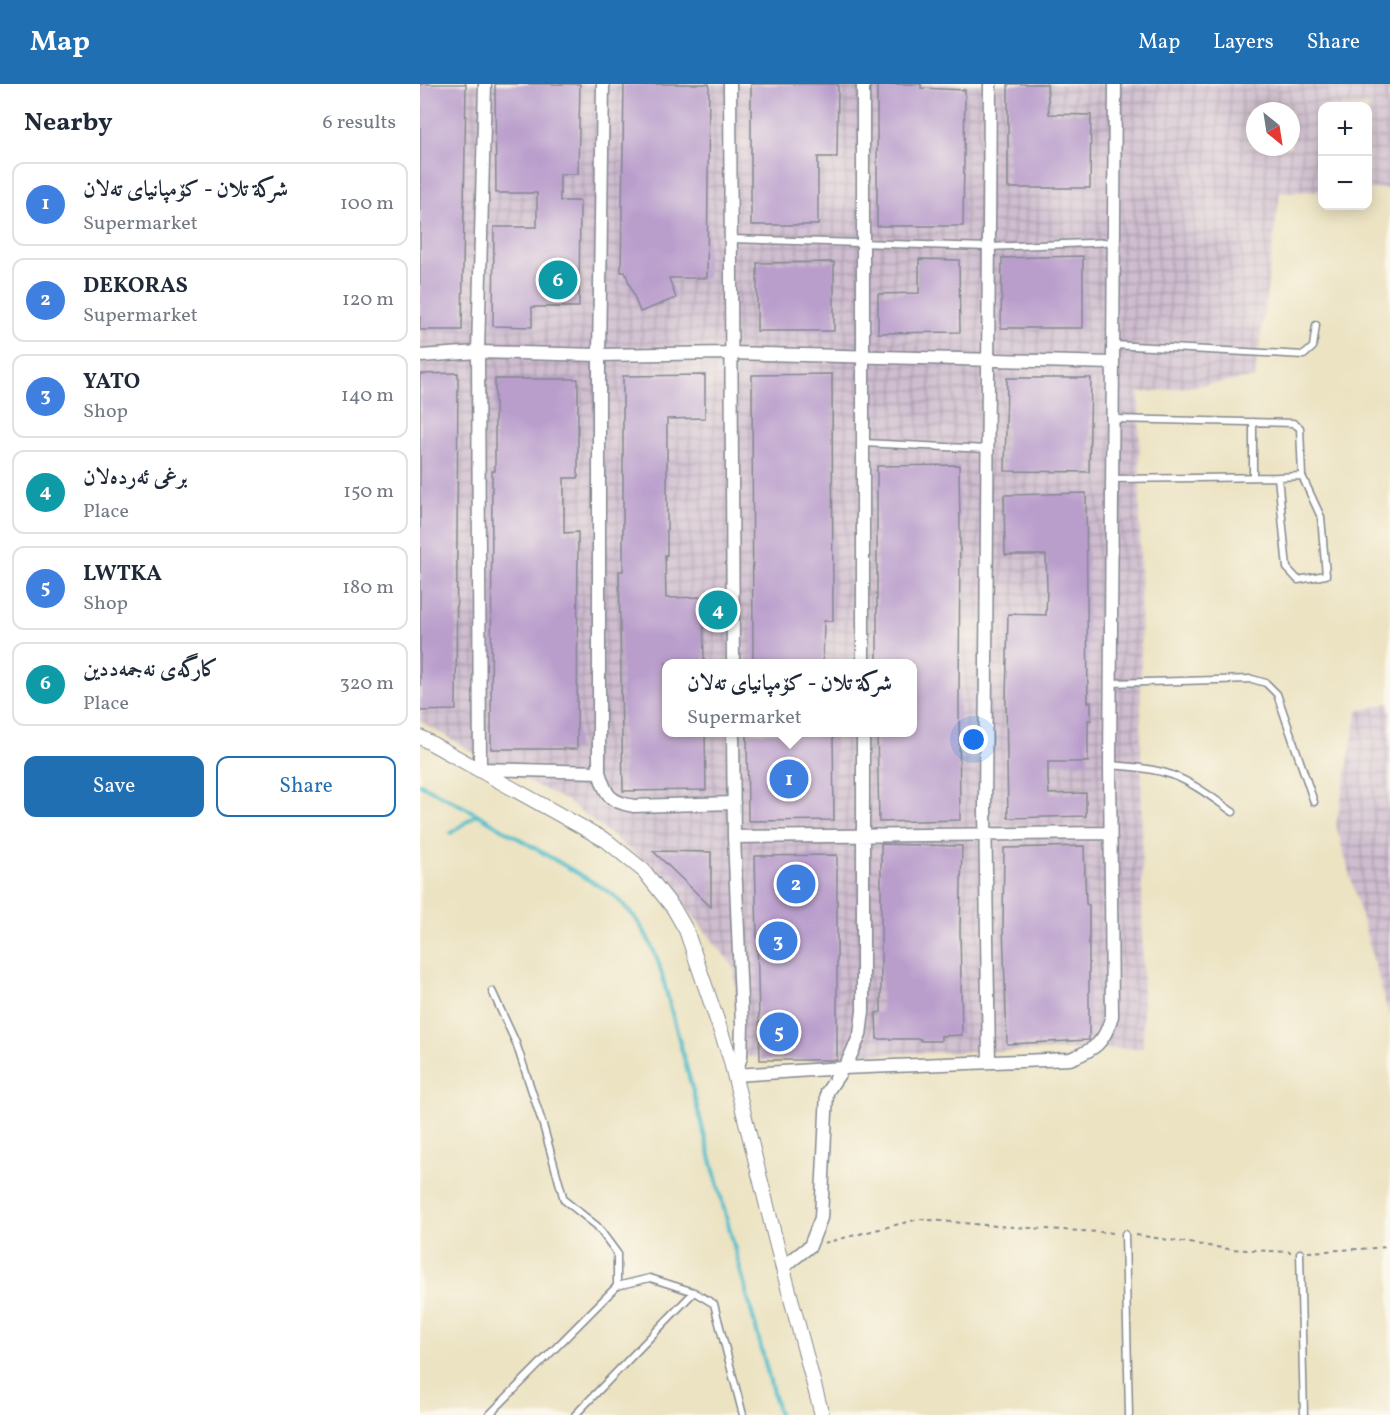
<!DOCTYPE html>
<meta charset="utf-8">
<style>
:root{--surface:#fff;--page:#f6f6f7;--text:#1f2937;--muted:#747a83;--line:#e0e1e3;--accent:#1f6fb2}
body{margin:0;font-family:Vollkorn,Amiri,serif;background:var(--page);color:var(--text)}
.controls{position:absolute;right:18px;top:18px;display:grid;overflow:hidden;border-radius:12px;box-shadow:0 3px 15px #0003}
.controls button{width:54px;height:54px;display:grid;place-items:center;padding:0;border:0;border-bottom:2px solid var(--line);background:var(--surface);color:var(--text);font:30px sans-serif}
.compass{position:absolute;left:826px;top:18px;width:54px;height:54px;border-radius:50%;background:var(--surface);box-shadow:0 3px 15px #0003;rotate:150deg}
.you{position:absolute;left:554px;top:656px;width:21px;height:21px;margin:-15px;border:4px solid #fff;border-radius:50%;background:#1a73e8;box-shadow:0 0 0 9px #1a73e833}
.badge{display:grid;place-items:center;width:39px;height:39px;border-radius:50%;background:var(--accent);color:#fff;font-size:20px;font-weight:700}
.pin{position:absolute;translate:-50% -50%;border:3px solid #fff;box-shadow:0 2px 6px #0006}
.popup{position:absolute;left:242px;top:575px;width:255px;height:78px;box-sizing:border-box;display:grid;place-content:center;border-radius:12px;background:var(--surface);filter:drop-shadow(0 2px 4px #0005);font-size:20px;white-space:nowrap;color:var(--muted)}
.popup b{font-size:22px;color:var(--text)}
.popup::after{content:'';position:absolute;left:50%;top:100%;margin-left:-12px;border:12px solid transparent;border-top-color:var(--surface)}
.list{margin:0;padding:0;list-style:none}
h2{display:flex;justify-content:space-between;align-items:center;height:78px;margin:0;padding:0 24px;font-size:26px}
h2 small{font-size:20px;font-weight:400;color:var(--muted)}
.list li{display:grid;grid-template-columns:39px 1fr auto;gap:18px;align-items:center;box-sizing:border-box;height:84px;margin:0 12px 12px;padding:0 12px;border:2px solid var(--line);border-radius:12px}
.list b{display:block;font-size:22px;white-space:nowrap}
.list p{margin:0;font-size:20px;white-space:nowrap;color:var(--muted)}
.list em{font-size:20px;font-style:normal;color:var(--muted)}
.actions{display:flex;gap:12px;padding:18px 24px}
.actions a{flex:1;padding:14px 0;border:2px solid var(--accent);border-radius:12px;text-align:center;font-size:21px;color:var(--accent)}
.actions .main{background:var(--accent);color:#fff}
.map{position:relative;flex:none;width:970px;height:1331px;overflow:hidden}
header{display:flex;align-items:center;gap:36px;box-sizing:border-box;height:84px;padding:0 30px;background:var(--accent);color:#fff}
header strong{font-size:28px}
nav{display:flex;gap:33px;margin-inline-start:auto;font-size:21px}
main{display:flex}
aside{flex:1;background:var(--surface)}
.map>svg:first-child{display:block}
.industrial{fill:url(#industrial-grid);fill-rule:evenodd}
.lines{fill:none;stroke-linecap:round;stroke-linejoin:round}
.stream{stroke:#50bdca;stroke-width:4}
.building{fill:#b99ecc}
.service-casing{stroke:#848990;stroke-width:9}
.minor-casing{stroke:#848990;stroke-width:15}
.tertiary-casing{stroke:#848990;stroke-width:16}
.path{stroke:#848990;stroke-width:2;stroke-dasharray:4.5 4.5;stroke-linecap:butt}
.service{stroke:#fff;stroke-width:6}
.minor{stroke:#fff;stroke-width:12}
.tertiary{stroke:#fff;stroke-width:14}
</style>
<header>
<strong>Map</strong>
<nav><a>Map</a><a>Layers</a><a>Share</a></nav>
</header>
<main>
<aside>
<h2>Nearby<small>6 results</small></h2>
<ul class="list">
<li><span class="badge" style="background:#3f7fe0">1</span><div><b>شركة تلان - کۆمپانیای تەلان</b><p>Supermarket</p></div><em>100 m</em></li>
<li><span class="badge" style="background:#3f7fe0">2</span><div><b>DEKORAS</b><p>Supermarket</p></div><em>120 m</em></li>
<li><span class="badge" style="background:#3f7fe0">3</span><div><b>YATO</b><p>Shop</p></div><em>140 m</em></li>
<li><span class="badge" style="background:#0f9aa8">4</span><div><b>برغی ئەردەلان</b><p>Place</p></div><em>150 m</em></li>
<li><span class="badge" style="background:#3f7fe0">5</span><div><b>LWTKA</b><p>Shop</p></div><em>180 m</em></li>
<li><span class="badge" style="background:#0f9aa8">6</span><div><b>کارگەی نەجمەددین</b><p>Place</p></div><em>320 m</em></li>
</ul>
<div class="actions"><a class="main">Save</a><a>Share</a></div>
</aside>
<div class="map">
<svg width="970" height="1331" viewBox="0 0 970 1331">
<defs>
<pattern id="industrial-grid" width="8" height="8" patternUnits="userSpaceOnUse" patternTransform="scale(1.5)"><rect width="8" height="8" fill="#cfbdcf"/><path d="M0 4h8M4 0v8" fill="none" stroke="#a79aab"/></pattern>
</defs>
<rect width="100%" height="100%" fill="#fbf7ec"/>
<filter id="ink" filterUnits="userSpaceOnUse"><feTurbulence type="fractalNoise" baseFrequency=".0167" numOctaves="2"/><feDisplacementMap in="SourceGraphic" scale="12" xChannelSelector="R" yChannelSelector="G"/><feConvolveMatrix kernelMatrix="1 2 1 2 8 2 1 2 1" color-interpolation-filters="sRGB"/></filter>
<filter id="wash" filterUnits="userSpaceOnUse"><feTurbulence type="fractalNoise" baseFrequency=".008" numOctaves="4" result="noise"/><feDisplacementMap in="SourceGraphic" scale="24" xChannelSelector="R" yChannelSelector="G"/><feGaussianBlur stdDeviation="1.35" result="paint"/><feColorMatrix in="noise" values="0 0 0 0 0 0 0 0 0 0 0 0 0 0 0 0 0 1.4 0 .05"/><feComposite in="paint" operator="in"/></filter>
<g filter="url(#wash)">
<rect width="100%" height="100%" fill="#ece3c2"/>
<path class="industrial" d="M0 0H970V105H948V22H902V107L860 108 835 294 719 309 723 964 321 973 314 883 238 788 147 717 68 677 0 637ZM835 27H871V63H835ZM246 580H492V648H246Z
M970 619V935L916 741 938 627Z"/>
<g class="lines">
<path class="stream" d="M0 700 57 730 191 809C217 832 227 848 239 880L359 1331
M31 749 57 730"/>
</g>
<g id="blocks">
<path class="building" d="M0 0H46L42 246H0Z
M75 0H160L158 90H140V117H160L159 223H112V243L73 242 74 143H117V109H76Z
M204 0H289L287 194H249L256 214 220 228 205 188H201Z
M331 0H418L417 73H398V141H331Z
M457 0H501V4L545 6 543 142H457Z
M588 0H627L629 30 671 31 670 104H588Z
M663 172V244H581L582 174Z
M499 175 539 176 540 248 458 249V210L499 209Z
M414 178V247H337V179Z
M38 289 36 626 0 627V290Z
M412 290 413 537H404L403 579H333L332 291Z
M285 291V334L247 335V471H245L246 514 283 513 284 579H246V648H285L286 706 203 707 199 487H203V292Z
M587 294H671L669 388 585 387Z
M75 295H158V394H144V449L158 448 157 665H71L72 387H75Z
M539 381 540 442 539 618 540 736 459 738 457 648H492V579H457V382Z
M666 409 668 618H671V636H668V678H628V695L629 710 666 709V732L588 734 586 617 588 530 626 531 627 505 626 471H585L584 411Z
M327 648H413L414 736 328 737Z
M461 760 542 762 540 845 542 951 521 952V957H501V955H457L456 929 461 928Z
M664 762 666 820 669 821V956L587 960 583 841 584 764Z
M233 767 291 768V823Z
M417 771V976H340L335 772Z"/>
</g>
</g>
<g filter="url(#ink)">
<use href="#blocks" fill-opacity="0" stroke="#848990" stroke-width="1.5"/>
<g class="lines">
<defs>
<path id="service" d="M311 155 568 163 693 158
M693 261 884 271 893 263 896 241
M693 335 873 339 880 344 882 392
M833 338V393
M443 359 567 365
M692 395 858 393 882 392 901 433 906 491 878 496 867 484 858 393
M691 599 832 595 846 599 857 610 894 718
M690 681C711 683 732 684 752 691 774 699 794 715 813 728
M72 907 96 959 123 1041 144 1116 177 1142 197 1169V1202
M705 1150 709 1331
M880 1169 884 1331
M69 1331 197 1202 230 1194 274 1208 294 1220 323 1331
M155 1331 274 1208"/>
<path id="minor" d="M65 0 58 268 60 685 179 688V271L183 0
M310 0 313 580
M443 0V580
M0 272 58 268 179 271 310 269 693 279
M313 648 314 753 322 941 321 973 315 991 423 984 650 975C676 965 684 959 692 932L690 681 695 0
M179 688C186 711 189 718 214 722L314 719
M314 753 690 749
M569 978 565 726 570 0
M362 1184 390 1162 401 1134 407 1008 428 977 440 951 443 927V648"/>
<path id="tertiary" d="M0 653 187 757 224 787 254 825 266 846 310 974 357 1162 402 1331"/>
</defs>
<use href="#service" class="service-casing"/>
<use href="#minor" class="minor-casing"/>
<use href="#tertiary" class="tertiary-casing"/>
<path class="path" d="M716 1151 809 1165 871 1168
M404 1159 499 1135 576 1142 695 1149
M888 1168 970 1163"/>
<use href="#service" class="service"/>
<use href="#minor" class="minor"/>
<use href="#tertiary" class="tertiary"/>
</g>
</g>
</svg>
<div class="controls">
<button>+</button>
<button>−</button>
</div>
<svg class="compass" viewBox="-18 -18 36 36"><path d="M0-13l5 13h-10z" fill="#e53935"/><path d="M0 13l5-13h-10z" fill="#747a83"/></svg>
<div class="you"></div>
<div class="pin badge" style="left:369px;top:695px;background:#3f7fe0">1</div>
<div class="popup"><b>شركة تلان - کۆمپانیای تەلان</b>Supermarket</div>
<div class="pin badge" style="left:376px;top:800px;background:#3f7fe0">2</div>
<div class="pin badge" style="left:358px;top:857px;background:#3f7fe0">3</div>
<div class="pin badge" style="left:298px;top:526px;background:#0f9aa8">4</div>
<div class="pin badge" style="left:359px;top:948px;background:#3f7fe0">5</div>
<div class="pin badge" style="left:138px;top:196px;background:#0f9aa8">6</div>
</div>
</main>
